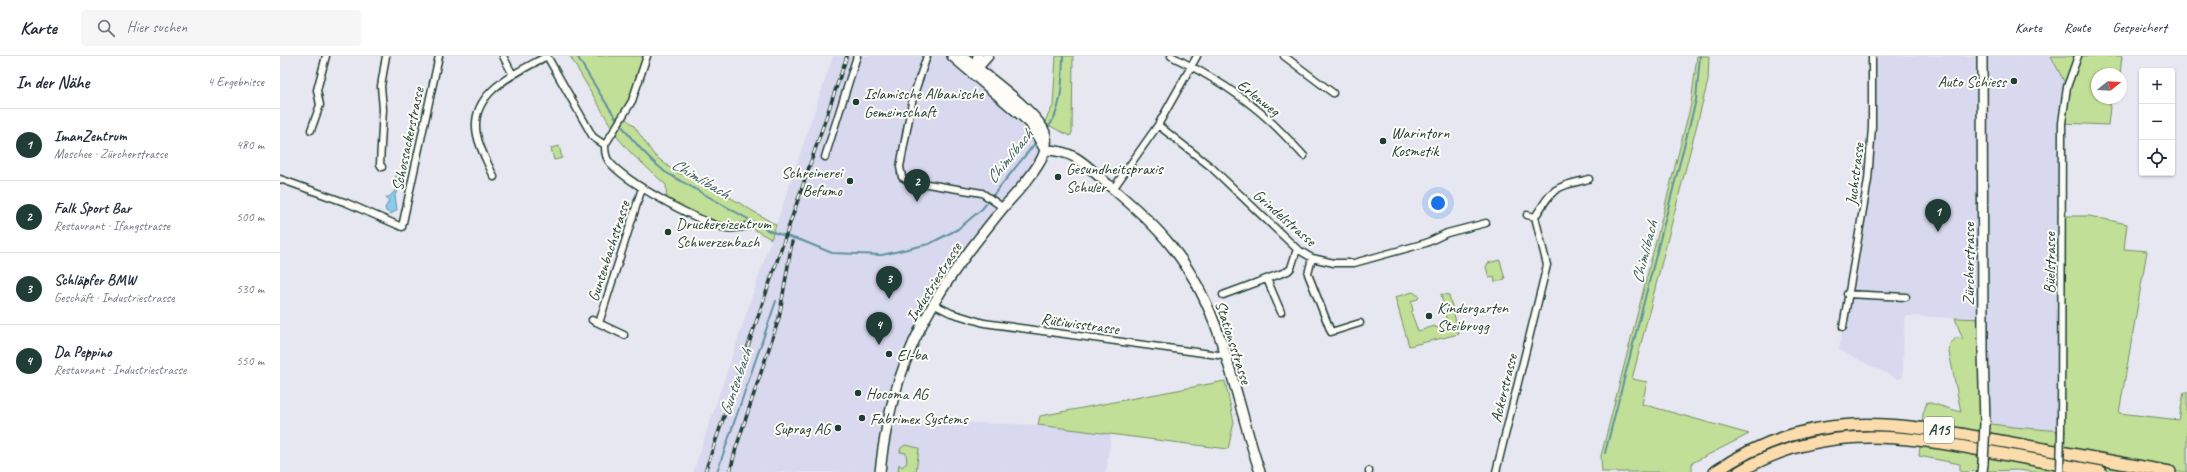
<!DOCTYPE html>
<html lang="de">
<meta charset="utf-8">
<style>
:root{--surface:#fff;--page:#f6f6f7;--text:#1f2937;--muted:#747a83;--line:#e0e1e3;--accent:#1f3d34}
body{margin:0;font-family:Caveat,sans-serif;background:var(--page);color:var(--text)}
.controls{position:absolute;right:12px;top:12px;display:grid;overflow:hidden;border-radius:4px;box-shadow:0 1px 3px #0004}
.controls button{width:36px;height:36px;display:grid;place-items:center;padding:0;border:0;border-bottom:1px solid var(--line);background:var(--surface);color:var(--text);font:20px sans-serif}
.compass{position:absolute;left:1811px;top:12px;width:36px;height:36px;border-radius:50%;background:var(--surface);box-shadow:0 1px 3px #0004;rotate:72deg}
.you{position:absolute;left:1158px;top:147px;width:14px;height:14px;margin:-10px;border:3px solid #fff;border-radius:50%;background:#1a73e8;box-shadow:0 0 0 6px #1a73e833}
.badge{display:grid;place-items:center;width:26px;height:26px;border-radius:50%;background:var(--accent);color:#fff;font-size:13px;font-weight:700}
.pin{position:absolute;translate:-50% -33px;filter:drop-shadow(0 1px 2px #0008)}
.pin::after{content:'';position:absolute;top:21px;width:14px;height:12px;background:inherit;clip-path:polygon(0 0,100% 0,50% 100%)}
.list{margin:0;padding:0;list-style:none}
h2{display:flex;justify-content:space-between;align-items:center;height:52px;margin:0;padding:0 16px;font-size:17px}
h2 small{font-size:13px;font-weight:400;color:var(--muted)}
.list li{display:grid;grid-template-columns:26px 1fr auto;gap:12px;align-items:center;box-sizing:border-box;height:72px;padding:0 16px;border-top:1px solid var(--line)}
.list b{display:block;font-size:15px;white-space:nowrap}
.list p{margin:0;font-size:13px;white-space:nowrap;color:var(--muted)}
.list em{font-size:13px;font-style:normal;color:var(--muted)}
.icon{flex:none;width:22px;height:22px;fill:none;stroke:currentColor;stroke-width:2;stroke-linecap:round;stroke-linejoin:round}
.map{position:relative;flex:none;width:1907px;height:416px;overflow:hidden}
header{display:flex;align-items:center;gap:24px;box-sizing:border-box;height:56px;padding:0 20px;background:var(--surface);border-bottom:1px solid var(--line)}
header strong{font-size:19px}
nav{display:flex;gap:22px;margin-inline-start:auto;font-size:14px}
.search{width:280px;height:36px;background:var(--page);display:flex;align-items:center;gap:10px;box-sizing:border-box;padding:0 14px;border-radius:4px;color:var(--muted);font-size:15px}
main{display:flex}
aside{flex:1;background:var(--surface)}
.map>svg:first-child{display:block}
.built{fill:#d8d8ee}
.green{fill:#c2df97;stroke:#708e66}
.water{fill:#8bcaec;stroke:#6092a2}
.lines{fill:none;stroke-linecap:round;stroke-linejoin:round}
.stream{stroke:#6092a2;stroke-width:2}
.street-casing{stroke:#1f3d34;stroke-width:9}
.secondary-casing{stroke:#1f3d34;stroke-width:12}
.highway-casing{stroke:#1f3d34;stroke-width:14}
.street{stroke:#fdfcf7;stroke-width:6}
.secondary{stroke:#fdfcf7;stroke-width:9}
.highway{stroke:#fcdcac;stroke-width:11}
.rail-casing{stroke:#1f3d34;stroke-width:3.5}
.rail{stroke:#fdfcf7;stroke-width:2;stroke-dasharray:6;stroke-linecap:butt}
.street-bridge-casing{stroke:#1f3d34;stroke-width:9;stroke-linecap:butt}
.secondary-bridge-casing{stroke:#1f3d34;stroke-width:12;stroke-linecap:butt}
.street-bridge{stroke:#fdfcf7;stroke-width:6}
.secondary-bridge{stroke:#fdfcf7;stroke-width:9}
.poi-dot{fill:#1f3d34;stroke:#fdfcf7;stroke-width:1.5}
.labels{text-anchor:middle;stroke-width:4;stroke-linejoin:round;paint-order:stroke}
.shield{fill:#fdfcf7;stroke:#62766e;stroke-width:1}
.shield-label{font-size:15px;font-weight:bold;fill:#1f3d34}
.poi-label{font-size:16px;fill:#1f3d34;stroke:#fdfcf7;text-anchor:start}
.street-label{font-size:16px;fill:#1f3d34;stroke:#fdfcf7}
.water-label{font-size:17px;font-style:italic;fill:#3a6062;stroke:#fdfcf7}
</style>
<header>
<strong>Karte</strong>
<div class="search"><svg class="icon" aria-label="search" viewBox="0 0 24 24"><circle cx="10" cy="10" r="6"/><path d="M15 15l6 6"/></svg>Hier suchen</div>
<nav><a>Karte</a><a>Route</a><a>Gespeichert</a></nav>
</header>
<main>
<aside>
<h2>In der Nähe<small>4 Ergebnisse</small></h2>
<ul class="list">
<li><span class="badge">1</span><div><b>ImanZentrum</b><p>Moschee · Zürcherstrasse</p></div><em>480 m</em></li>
<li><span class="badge">2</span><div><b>Falk Sport Bar</b><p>Restaurant · Ifangstrasse</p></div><em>500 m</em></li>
<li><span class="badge">3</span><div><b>Schläpfer BMW</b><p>Geschäft · Industriestrasse</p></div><em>530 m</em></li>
<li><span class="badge">4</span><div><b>Da Peppino</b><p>Restaurant · Industriestrasse</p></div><em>550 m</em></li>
</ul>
</aside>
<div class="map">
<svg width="1907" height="416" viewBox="0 0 1907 416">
<rect width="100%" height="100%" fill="#e7e7f2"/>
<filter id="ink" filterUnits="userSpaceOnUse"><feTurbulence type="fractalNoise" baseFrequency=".025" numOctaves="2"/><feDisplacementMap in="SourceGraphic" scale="8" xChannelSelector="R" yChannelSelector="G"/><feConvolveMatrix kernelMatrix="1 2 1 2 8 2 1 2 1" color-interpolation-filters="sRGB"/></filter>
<g filter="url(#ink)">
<path class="built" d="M553 0H711V12L715 21 765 94 707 173 635 282 608 364 758 369 831 379 826 416H413Z
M1592 0H1771L1787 31 1783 47 1781 375 1733 371 1705 367 1703 263 1627 260 1624 263 1623 321 1618 323 1559 294 1588 124Z"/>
<path class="green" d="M290 0H367L344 61 354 70 374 99 394 115 441 136 496 169 491 183 468 170 447 172 387 147 386 129 351 97 338 82Z
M776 0H793L792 77 790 80 764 67 773 50Z
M1417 0H1429L1428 25 1352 323 1367 326 1362 348 1469 378 1412 407V416H1322L1321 400 1411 48Z
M1771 0H1842L1840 18H1817V42H1831L1828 69 1782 67 1787 31Z
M279 90 282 102 274 104 271 92Z
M1782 160H1809L1847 168 1844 193 1867 195 1839 357 1899 364 1904 336H1907V416H1753L1738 414 1680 416V408L1639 400 1643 358 1647 346 1681 356 1669 296 1670 288 1677 281 1683 284 1675 262 1703 263 1705 367 1733 371 1781 375Z
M1220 204 1225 223 1215 226 1214 221 1209 222 1206 211 1208 207Z
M1133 236 1139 240 1138 243 1131 245 1133 255 1131 256 1138 275 1155 270 1156 272 1167 267 1161 238 1169 239 1179 278 1129 290 1115 241Z
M945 325 954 366 948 393 758 369 760 360Z
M625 389 639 392 636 416H618L619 408 622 411 627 407 626 397 620 396 621 392Z"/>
<path class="water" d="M117 117H121L124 121 115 139 117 154 111 158 106 155 105 152 109 145 106 141H109L115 135V124Z"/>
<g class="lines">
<path class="stream" d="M297 0C323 43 346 84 385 116L489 175 523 185 552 197 602 199 649 188 678 173 702 153 756 86
M767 73C783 53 782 25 783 0
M1325 397 1416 44 1420 0
M437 416 496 245"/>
<defs>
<path id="street" d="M223 0 233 19
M267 0 313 81 325 89
M367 0 352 45 325 89C325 95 325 99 328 104 341 124 423 169 447 172 453 173 462 171 468 170
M647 0 633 41 620 111 622 121 629 125 702 137 724 152
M891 0C926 17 961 38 990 65 1002 76 1013 88 1024 100
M1004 0 1053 37
M878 69 931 111 1017 193 1032 202 1054 207H1074L1146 187 1167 177 1206 167
M31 74 40 49 37 34 46 0
M545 101 577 0
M102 111 100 108 103 53 101 30 106 0
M214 121C208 107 200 94 197 79 188 36 237 17 267 0
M0 123 67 147 122 171 159 0
M833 133 878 69 917 0
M1247 159 1255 161
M1032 202 1028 218 1051 276 1080 267
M987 223 1001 256
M1567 238 1626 241
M943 239 1008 215 1011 212 1017 193
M653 248 671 257 704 267 938 299 945 298
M312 264 344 279
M319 267 362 132
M1563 271 1588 124 1592 71V0
M1781 375 1782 67 1787 31 1798 0
M1089 416V415
M1216 416 1267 209 1255 161C1275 130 1273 132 1309 123"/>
<path id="secondary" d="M672 0 750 67 765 94
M1702 0 1703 295 1705 367
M691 11 700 9 708 0
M694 14 698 0
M765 94C797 94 808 112 831 131 853 150 874 168 892 191 944 255 954 340 980 416
M600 416C606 356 623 299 654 247 674 213 698 183 723 152 736 137 753 120 762 102 765 96 767 88 766 81 765 60 700 16 683 0
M1702 416 1703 407"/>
<path id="highway" d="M1435 416C1531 349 1619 367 1726 386 1781 396 1835 406 1890 416
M1459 416C1538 369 1615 378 1701 394 1741 401 1781 409 1821 416"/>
</defs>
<use href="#street" class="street-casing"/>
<use href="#secondary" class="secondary-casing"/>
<use href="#highway" class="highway-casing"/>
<use href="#street" class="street"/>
<use href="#secondary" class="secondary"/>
<use href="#highway" class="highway"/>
<defs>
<path id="rail" d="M425 416 567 0
M450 416 456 392 499 262 512 186"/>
</defs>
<use href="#rail" class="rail-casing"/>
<use href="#rail" class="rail"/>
<defs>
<path id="street-bridge" d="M1780 416 1781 375"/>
<path id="secondary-bridge" d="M1703 407 1705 367"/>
</defs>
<use href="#street-bridge" class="street-bridge-casing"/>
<use href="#secondary-bridge" class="secondary-bridge-casing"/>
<use href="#street-bridge" class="street-bridge"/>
<use href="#secondary-bridge" class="secondary-bridge"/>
</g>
</g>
<g class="poi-dot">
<circle cx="1734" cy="25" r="4"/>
<circle cx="576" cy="46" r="4"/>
<circle cx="1103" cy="85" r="4"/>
<circle cx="778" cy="121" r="4"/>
<circle cx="570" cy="125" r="4"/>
<circle cx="388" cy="176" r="4"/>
<circle cx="1149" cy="260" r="4"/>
<circle cx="609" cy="298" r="4"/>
<circle cx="578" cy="337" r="4"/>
<circle cx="582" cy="362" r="4"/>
<circle cx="558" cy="372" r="4"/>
</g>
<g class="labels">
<rect class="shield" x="1644" y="361" width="30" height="26" rx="3"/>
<g class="shield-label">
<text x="1659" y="379">A15</text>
</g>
<g class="poi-label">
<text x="1726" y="31" text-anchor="end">Auto Schiess</text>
<text x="584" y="43">Islamische Albanische<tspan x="584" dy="18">Gemeinschaft</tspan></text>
<text x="1111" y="82">Warintorn<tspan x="1111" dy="18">Kosmetik</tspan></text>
<text x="786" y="118">Gesundheitspraxis<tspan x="786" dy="18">Schuler</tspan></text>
<text x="562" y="122" text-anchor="end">Schreinerei<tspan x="562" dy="18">Befumo</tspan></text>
<text x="396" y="173">Druckereizentrum<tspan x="396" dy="18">Schwerzenbach</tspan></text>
<text x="1157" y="257">Kindergarten<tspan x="1157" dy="18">Steibrugg</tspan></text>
<text x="617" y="304">El-ba</text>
<text x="586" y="343">Hocoma AG</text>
<text x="590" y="368">Fabrimex Systems</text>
<text x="550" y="378" text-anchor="end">Suprag AG</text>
</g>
<g class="street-label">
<text transform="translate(979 41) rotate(38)" y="6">Erlenweg</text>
<text transform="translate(127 83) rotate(-78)" y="6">Schossackerstrasse</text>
<text transform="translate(1574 118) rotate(-83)" y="6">Juchstrasse</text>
<text transform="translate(1005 161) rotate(41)" y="6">Grindelstrasse</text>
<text transform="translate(328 195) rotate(-72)" y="6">Guntenbachstrasse</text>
<text transform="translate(1769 207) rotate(-90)" y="6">Büelstrasse</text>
<text transform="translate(1688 208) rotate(-90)" y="6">Zürcherstrasse</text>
<text transform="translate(653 226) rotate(-58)" y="6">Industriestrasse</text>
<text transform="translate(800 267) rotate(8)" y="6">Rütiwisstrasse</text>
<text transform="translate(954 286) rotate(72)" y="6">Stationsstrasse</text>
<text transform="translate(1223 332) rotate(-76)" y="6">Ackerstrasse</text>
</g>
<g class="water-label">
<text transform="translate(729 100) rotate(-51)" y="6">Chimlibach</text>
<text transform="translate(421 122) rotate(30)" y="6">Chimlibach</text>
<text transform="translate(1364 196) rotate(-76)" y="6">Chimlibach</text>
<text transform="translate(455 326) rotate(-71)" y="6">Guntenbach</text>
</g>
</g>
</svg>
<div class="controls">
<button>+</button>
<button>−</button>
<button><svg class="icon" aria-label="locate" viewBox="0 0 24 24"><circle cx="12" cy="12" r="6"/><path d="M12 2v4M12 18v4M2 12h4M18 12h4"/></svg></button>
</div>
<svg class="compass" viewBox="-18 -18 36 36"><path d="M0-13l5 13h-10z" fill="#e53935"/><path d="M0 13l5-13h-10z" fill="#747a83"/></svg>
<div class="you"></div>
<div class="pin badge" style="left:1658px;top:176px">1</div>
<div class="pin badge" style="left:637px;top:146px">2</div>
<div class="pin badge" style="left:609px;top:243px">3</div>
<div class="pin badge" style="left:599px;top:289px">4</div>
</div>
</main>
